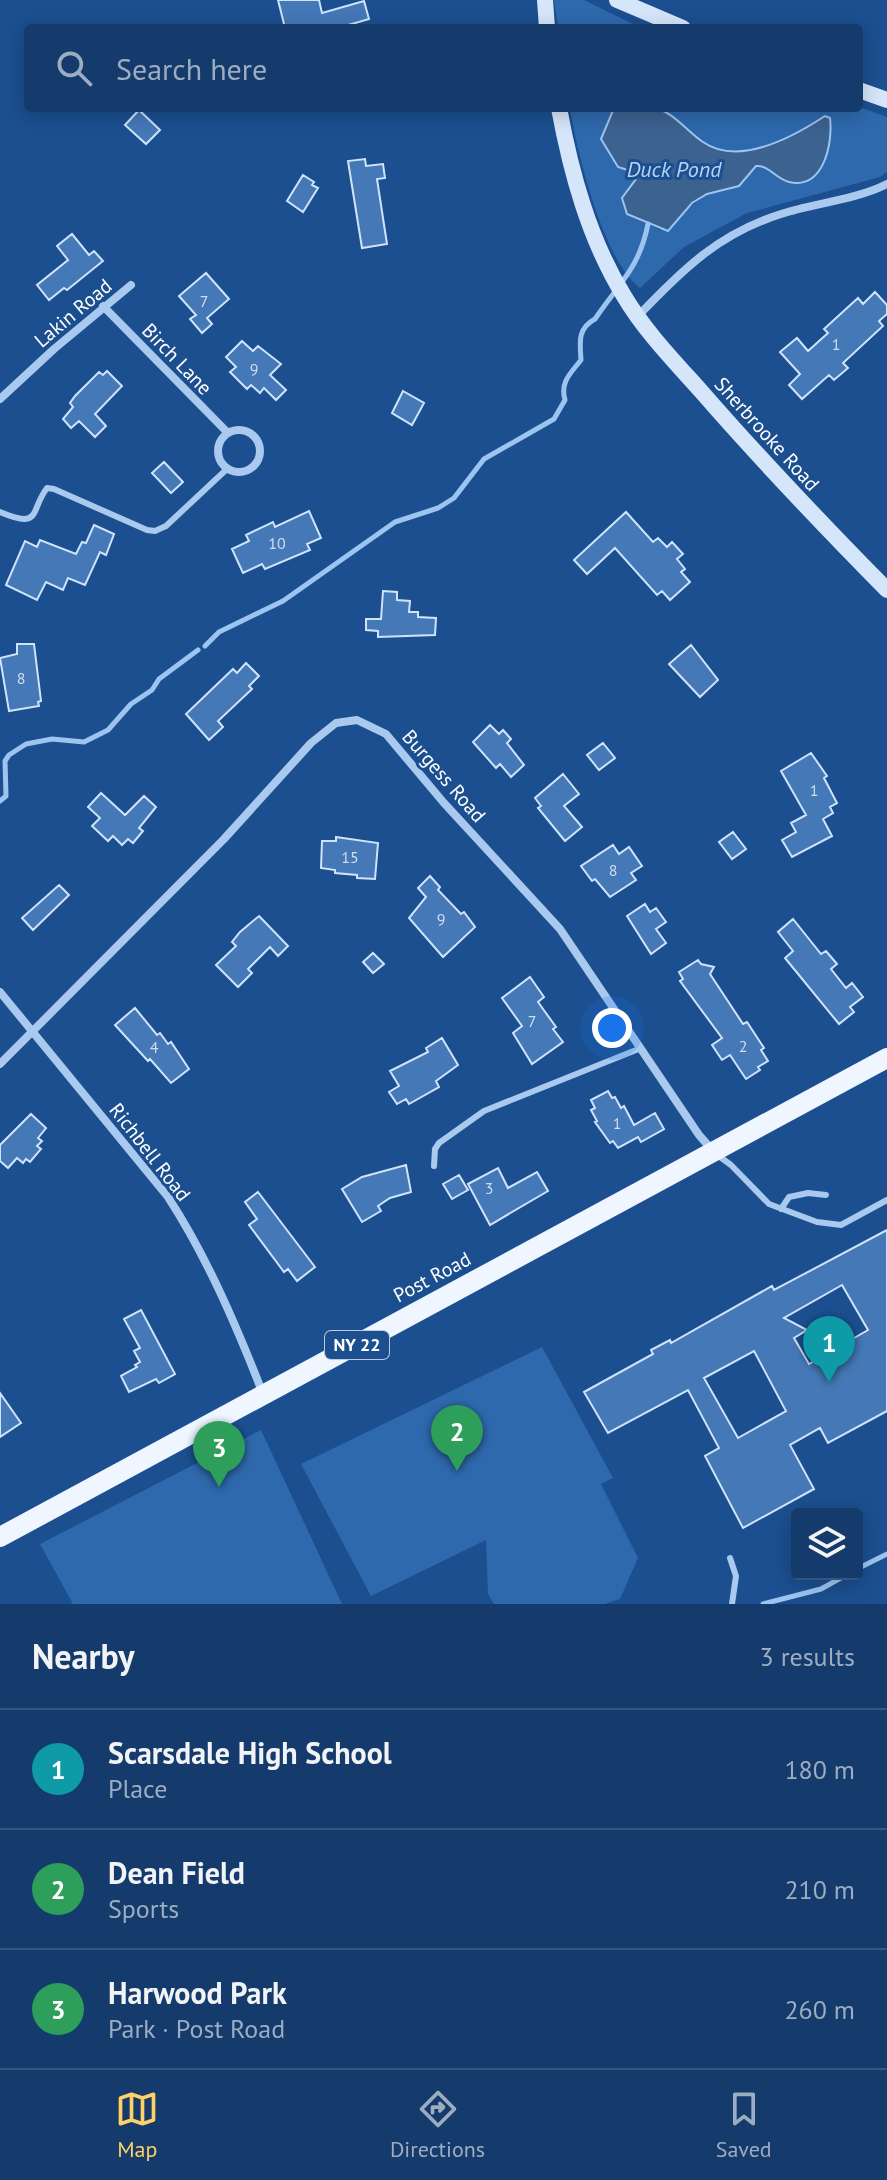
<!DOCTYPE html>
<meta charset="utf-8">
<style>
:root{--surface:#143b6b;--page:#214673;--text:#f1f3f6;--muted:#9dadc1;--line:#33557e;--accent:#ffd166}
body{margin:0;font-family:"PT Sans",sans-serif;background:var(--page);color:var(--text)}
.controls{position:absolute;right:24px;bottom:24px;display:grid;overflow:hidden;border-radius:8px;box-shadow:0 4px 20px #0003}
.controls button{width:72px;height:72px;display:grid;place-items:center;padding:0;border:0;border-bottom:2px solid var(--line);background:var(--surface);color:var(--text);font:40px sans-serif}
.you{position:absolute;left:612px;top:1028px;width:28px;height:28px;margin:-20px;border:6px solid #fff;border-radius:50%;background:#1a73e8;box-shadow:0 0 0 12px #1a73e833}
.badge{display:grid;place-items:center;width:52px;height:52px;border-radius:50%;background:var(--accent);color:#fff;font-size:26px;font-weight:700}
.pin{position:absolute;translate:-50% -66px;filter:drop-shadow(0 2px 4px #0008)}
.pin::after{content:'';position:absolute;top:42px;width:28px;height:24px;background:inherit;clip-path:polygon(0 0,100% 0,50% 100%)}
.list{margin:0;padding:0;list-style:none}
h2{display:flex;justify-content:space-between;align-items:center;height:104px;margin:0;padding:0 32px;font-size:34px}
h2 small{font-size:26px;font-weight:400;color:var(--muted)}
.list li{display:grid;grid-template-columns:52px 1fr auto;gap:24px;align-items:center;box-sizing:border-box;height:120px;padding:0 32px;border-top:2px solid var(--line)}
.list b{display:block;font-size:30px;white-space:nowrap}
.list p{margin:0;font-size:26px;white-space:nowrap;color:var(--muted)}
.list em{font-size:26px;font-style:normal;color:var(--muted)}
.icon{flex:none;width:44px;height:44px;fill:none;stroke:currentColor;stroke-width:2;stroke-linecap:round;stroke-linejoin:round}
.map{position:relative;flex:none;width:887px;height:1604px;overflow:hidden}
.search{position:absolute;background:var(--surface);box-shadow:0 4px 20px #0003;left:24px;right:24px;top:24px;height:88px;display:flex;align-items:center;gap:20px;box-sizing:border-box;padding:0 28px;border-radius:8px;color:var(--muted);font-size:30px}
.sheet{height:464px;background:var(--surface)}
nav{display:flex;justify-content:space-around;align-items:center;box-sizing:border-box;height:112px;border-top:2px solid var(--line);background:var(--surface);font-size:22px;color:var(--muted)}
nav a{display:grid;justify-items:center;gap:4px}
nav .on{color:var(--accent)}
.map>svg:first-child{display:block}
.green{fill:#2e69ad}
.water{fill:#3c6290;stroke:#9cc4f0;stroke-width:2}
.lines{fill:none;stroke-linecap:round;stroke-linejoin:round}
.stream{stroke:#9cc4f0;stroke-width:5}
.building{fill:#4478b7;stroke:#cfe3fa;stroke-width:2;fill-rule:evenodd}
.lane{stroke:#a9c9ee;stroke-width:6}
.street{stroke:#a9c9ee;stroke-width:8}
.secondary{stroke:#d6e6fa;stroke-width:16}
.primary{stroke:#f0f6ff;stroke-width:20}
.labels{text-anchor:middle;stroke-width:6;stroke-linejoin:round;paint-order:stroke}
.number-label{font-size:16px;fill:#d0dded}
.shield{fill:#1b4f8f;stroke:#bbcadd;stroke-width:2}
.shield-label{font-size:18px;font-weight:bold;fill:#fff}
.street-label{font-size:20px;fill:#fff;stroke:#1b4f8f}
.water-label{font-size:22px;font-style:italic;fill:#b5d3f5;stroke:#1b4f8f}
</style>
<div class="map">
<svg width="887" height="1604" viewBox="0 0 887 1604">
<rect width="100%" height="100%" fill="#1b4f8f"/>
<path class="green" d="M554 0H584L641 28H558Z
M859 107 887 117V172L880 177 747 213 684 247 640 288C604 262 577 153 570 108H614L606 124 622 167 634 172 636 178 630 188 627 214 660 230 707 194 739 186 756 166H765L769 171 801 183C805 181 810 181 813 178 829 169 831 134 830 118L825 116C793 137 745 164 708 145 689 136 675 118 657 108Z
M542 1347 613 1478 601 1484 638 1558 620 1599 605 1604H494L488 1594 486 1540 371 1596 301 1464Z
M261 1430 342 1604H73L40 1544Z"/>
<path class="water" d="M614 108C627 108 646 105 658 109 675 114 689 133 703 142 739 167 793 137 825 116L830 118C833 143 824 190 789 182 776 179 769 165 756 166L739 186 707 194 692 203 668 231 627 214 622 198 636 179 634 172 618 167 601 139Z"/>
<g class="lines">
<path class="stream" d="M205 646 219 632 283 601 395 522 438 508 454 498 484 459 554 419 565 400C560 382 570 374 581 360 580 342 577 329 595 319 619 283 639 269 648 224
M0 801 6 796 5 761 9 755 26 744 52 739 84 742 108 730 131 704 152 690 159 679 198 650
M857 1569 887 1554
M763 1604 821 1589 848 1574"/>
</g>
<path class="building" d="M278 0H319L322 13 364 1 369 19 338 28H285Z
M139 110 160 130 146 144 125 125Z
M365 159 366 166 383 164 385 178 377 179 387 244 362 248 348 161Z
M303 175 314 182 312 185 318 188 303 212 287 201Z
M72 234 89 255 94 251 103 261 67 290 64 288 49 300 37 285 68 260 57 246Z
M206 273 229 299 207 318 212 324 202 333 190 319 196 315 179 296Z
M875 292 887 305V314L879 321 883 326 843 363 848 368 834 380 829 375 802 399 789 385 800 374 780 352 797 338 808 351 828 333 824 329 858 298 863 304Z
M242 341 253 351 258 346 281 364 270 375 286 390 276 400 264 388 260 393 251 385 247 389 230 372 236 367 226 357Z
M107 371 122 386 95 414 106 426 95 437 79 421 71 428 63 419 73 407 70 403 75 396 99 372 103 375Z
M403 391 424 403 412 425 392 413Z
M164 462 183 482 171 493 152 473Z
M309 511 321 538 307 544 310 550 265 569 262 564 243 573 232 549 249 541 246 535 273 522 275 527Z
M626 512 653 542 658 538 667 547 672 542 683 554 677 559 685 569 681 572 690 582 670 600 662 591 657 595 615 548 587 574 574 560Z
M94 525 114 534 106 555 100 552 85 585 68 578 63 590 46 582 37 600 6 585 25 541 37 547 40 540 76 554 82 542 86 543Z
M383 591 397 592V600L410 601 409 612H418V617L436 618 435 635 378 637V631L366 630V619H381Z
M17 644H34L41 701 38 702 39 706 9 711 0 658 17 654Z
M691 645 718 680 700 697 669 664Z
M246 663 259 676 249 686 252 689 218 721 223 727 209 740 186 714 233 669 237 673Z
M490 725 499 734 503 730 511 739 507 743 524 765 511 777 500 764 496 768 473 742Z
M603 743 615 758 599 770 587 755Z
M811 753 827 776 824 778 837 803 830 807 833 813 823 819 832 836 792 857 782 840 796 832 791 823 806 815 781 771Z
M563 774 579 794 564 806 582 827 565 841 538 808 541 806 535 798Z
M101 793 125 815 144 796 156 807 139 828 143 831 133 843 128 839 122 845 113 836 108 841 92 826 100 818 88 807Z
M733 832 746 849 732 859 719 842Z
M336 837 378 843 375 879 357 878V875L335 873V870L321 868 322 841H336Z
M613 845 619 854 629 847 642 866 631 873 636 880 610 897 595 879 592 881 581 866Z
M430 876 440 887 438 890 461 914 464 912 475 927 443 957 409 918 426 897 418 888Z
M59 885 69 895 33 930 22 918Z
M645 904 650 912 656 908 666 922 656 929 666 943 651 954 627 916Z
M259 916 288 946 278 956 270 947 248 969 252 973 238 987 216 965 236 946 232 942 240 932Z
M793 919 821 954 826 951 837 964 831 969 846 988 852 983 863 997 850 1007 854 1012 839 1024 785 958 793 951 778 932Z
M373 953 384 964 373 973 363 962Z
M698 960 701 964 714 967 710 974 743 1024 747 1022 764 1048 761 1050 768 1061 758 1067 760 1070 746 1079 730 1055 722 1060 712 1045 722 1038 680 981 683 979 679 972Z
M530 977 544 997 538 1002 556 1027 553 1029 563 1042 532 1064 513 1033 522 1026 502 998Z
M135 1008 157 1035 160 1033 168 1044 171 1042 189 1069 171 1083 150 1059 148 1061 115 1025Z
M442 1038 458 1065 436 1081 439 1087 409 1104 406 1099 397 1104 389 1092 399 1086 390 1071 428 1052 426 1048Z
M608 1091 612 1098 615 1097 621 1108 624 1106 634 1125 655 1113 664 1129 641 1142 638 1137 618 1148 613 1141 610 1143 595 1122 597 1121 591 1110 595 1108 591 1100Z
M31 1114 46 1128 38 1138 42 1141 37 1146 41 1149 30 1162 26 1159 23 1163 17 1158 8 1168 0 1161V1145Z
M406 1165 411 1192 390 1198 378 1206 381 1211 362 1222 342 1189 362 1177Z
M498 1168 508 1188 537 1172 548 1191 490 1225 468 1184Z
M459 1175 468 1190 452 1199 443 1184Z
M258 1192 315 1267 297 1281 288 1269 284 1272 249 1225 257 1219 245 1202Z
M887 1230V1411L828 1443 820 1428 790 1445 814 1489 743 1528 705 1456 719 1448 688 1390 608 1433 584 1392 653 1354 651 1350 670 1340 671 1343 772 1286 774 1290ZM842 1285 868 1330 809 1364 794 1338 807 1330 784 1318ZM754 1351 786 1411 738 1438 704 1378Z
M141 1310 175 1374 159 1383 156 1379 129 1392 121 1376 137 1367 135 1365 140 1362 134 1351 140 1348 124 1319Z
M0 1393 21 1423 0 1437Z"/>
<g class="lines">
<path class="lane" d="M0 512C42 530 30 510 47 488L54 489 147 530 155 531 166 526 228 468
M716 1154 731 1165 769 1204 817 1222 841 1225 887 1200
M434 1166 435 1149 439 1143 484 1111 641 1048
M781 1209 789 1197 808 1193 826 1195
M730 1558 736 1576 732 1604"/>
<path class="street" d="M103 306 228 433
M638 316C682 270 718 234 781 214 815 203 855 200 887 184
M0 399 54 349 131 285
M218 451a21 21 0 1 1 42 0a21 21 0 1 1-42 0Z
M0 992 168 1197C207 1257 237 1327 263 1394
M0 1064 224 839 311 743 336 723 357 720 386 734 444 803 560 929 699 1135 713 1151"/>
<path class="secondary" d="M545 0 547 28
M617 0 683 28
M859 90 887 100
M559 108C571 173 589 239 624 296 644 330 674 361 700 390 760 459 823 525 887 590"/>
<path class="primary" d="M0 1537 887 1058"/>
</g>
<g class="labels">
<g class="number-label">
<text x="204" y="307">7</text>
<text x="836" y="350">1</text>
<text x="254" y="375">9</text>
<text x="277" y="549">10</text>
<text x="21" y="684">8</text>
<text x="814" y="796">1</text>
<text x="350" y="863">15</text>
<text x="613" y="876">8</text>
<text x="441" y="925">9</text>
<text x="532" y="1027">7</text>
<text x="743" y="1052">2</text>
<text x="154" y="1053">4</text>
<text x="617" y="1129">1</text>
<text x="489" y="1194">3</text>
</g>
<rect class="shield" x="325" y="1331" width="64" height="28" rx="6"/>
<g class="shield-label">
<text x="357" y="1351">NY 22</text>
</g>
<g class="street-label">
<text transform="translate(73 313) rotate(-40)" y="7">Lakin Road</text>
<text transform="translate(177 359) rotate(46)" y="7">Birch Lane</text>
<text transform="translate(767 434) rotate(48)" y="7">Sherbrooke Road</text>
<text transform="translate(444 776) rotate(49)" y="7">Burgess Road</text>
<text transform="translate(150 1152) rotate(52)" y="7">Richbell Road</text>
<text transform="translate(432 1277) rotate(-28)" y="7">Post Road</text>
</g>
<g class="water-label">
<text x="674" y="177">Duck Pond</text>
</g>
</g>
</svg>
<div class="controls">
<button><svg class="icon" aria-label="layers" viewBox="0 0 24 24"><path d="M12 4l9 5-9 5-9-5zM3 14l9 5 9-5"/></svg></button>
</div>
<div class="you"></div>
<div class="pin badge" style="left:829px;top:1382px;background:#0f9aa8">1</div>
<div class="pin badge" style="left:457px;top:1471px;background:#2e9e5b">2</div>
<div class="pin badge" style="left:219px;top:1487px;background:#2e9e5b">3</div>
<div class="search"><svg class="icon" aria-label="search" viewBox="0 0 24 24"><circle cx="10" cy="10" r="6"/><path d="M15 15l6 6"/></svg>Search here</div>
</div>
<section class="sheet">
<h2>Nearby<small>3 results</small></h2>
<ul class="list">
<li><span class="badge" style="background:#0f9aa8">1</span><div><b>Scarsdale High School</b><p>Place</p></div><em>180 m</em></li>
<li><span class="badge" style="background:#2e9e5b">2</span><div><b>Dean Field</b><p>Sports</p></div><em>210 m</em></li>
<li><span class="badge" style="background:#2e9e5b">3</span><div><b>Harwood Park</b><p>Park · Post Road</p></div><em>260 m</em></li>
</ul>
</section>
<nav>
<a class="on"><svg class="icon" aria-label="map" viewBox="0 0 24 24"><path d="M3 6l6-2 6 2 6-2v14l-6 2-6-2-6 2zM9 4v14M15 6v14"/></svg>Map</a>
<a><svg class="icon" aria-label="directions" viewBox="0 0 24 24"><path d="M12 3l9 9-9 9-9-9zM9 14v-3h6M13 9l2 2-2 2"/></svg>Directions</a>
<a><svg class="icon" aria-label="saved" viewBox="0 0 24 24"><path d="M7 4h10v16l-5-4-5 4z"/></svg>Saved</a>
</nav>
